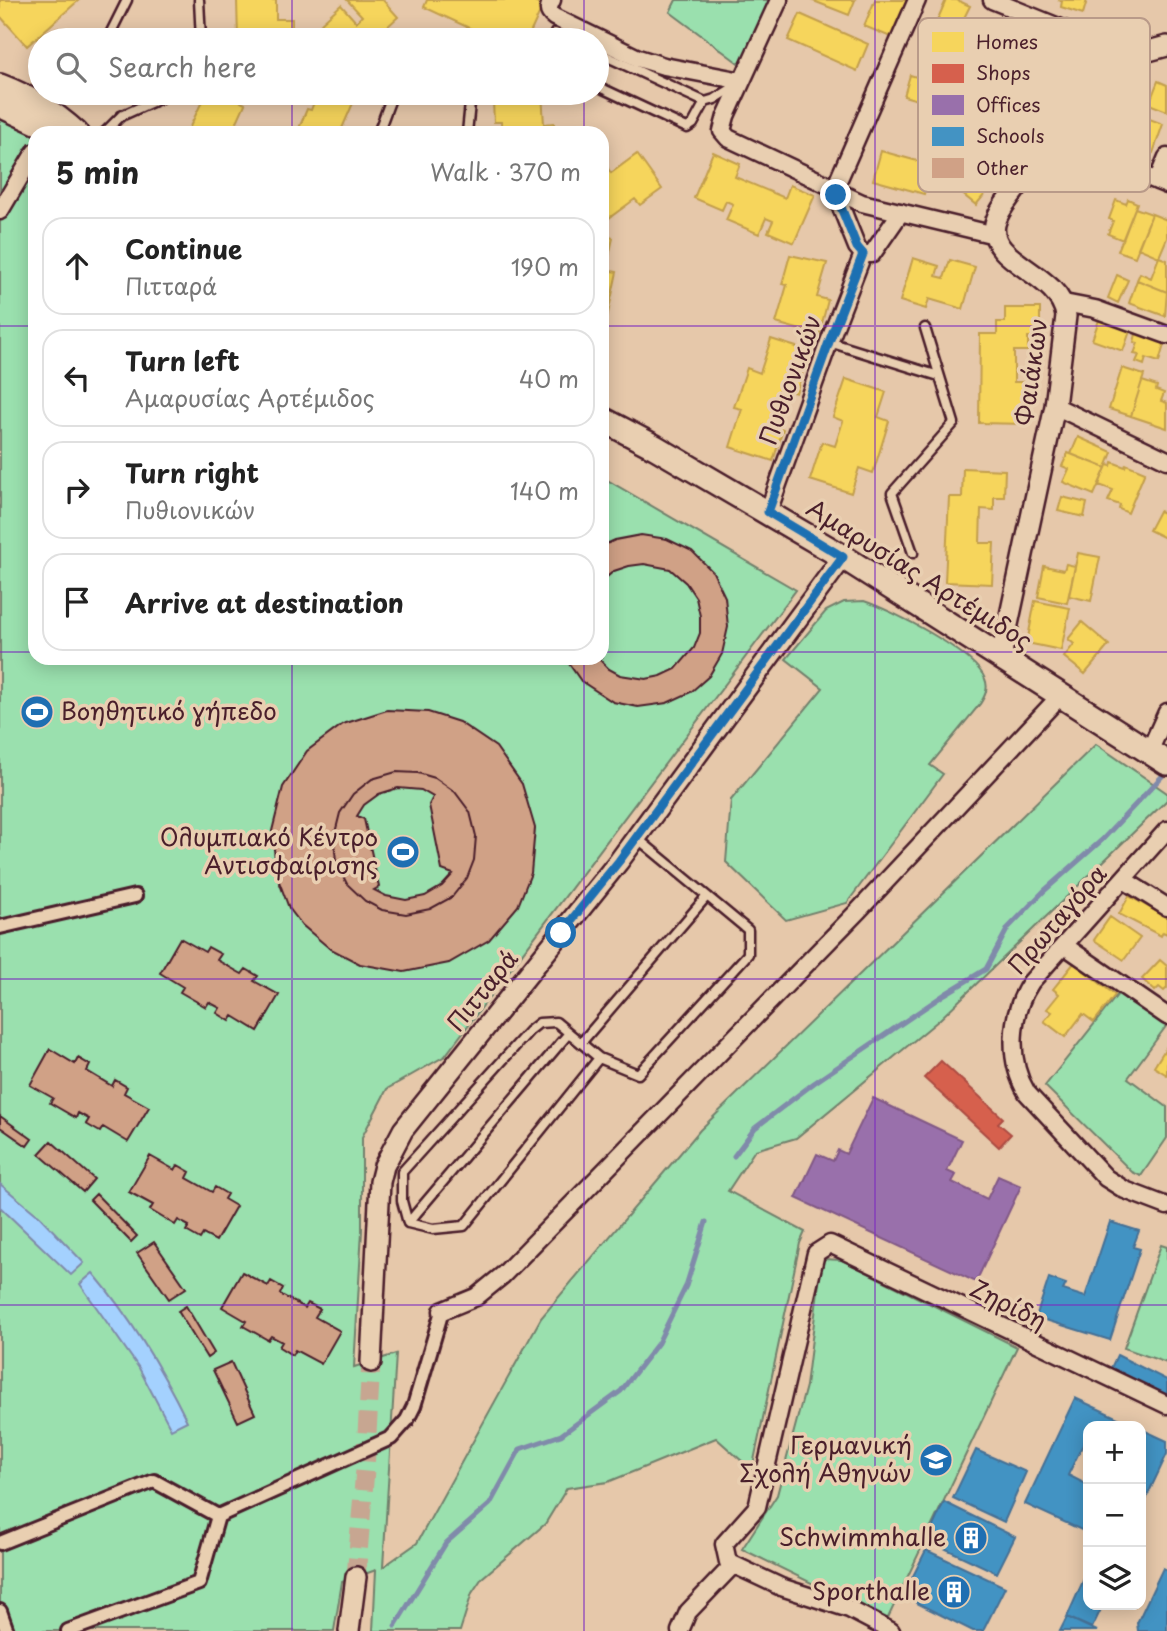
<!DOCTYPE html>
<meta charset="utf-8">
<style>
:root{--surface:#fff;--page:#f6f6f6;--text:#222;--muted:#767676;--line:#e0e0e0}
body{margin:0;font-family:"Playpen Sans",sans-serif;background:var(--page);color:var(--text)}
.controls{position:absolute;right:21px;bottom:21px;display:grid;overflow:hidden;border-radius:14px;box-shadow:0 4px 18px #0003}
.controls button{width:63px;height:63px;display:grid;place-items:center;padding:0;border:0;border-bottom:2px solid var(--line);background:var(--surface);color:var(--text);font:35px sans-serif}
.stop{position:absolute;width:21px;height:21px;margin:-16px;border:5px solid #1f6fb2;border-radius:50%;background:#fff}
.stop.end{background:#1f6fb2;border-color:#fff;box-shadow:0 2px 7px #0008}
.list{margin:0;padding:0;list-style:none}
h2{display:flex;justify-content:space-between;align-items:center;height:91px;margin:0;padding:0 28px;font-size:30px}
h2 small{font-size:23px;font-weight:400;color:var(--muted)}
.list li{display:grid;grid-template-columns:46px 1fr auto;gap:21px;align-items:center;box-sizing:border-box;height:98px;margin:0 14px 14px;padding:0 14px;border:2px solid var(--line);border-radius:21px}
.list b{display:block;font-size:26px;white-space:nowrap}
.list p{margin:0;font-size:23px;white-space:nowrap;color:var(--muted)}
.list em{font-size:23px;font-style:normal;color:var(--muted)}
.icon{flex:none;width:38px;height:38px;fill:none;stroke:currentColor;stroke-width:2;stroke-linecap:round;stroke-linejoin:round}
.map{position:relative;flex:none;width:1167px;height:1631px;overflow:hidden}
.search{position:absolute;background:var(--surface);box-shadow:0 4px 18px #0003;left:28px;top:28px;width:581px;height:77px;display:flex;align-items:center;gap:18px;box-sizing:border-box;padding:0 24px;border-radius:38px;color:var(--muted);font-size:26px}
.panel{position:absolute;background:var(--surface);box-shadow:0 4px 18px #0003;left:28px;top:126px;width:581px;height:539px;border-radius:21px}
.map>svg:first-child{display:block}
.green{fill:#9ae0ae;stroke:#72806c;stroke-width:2}
.water{fill:#a4d1fe;stroke:#808aaa;stroke-width:2}
.homes{fill:#f6d55c;stroke:#c29e4d;stroke-width:2}
.shops{fill:#d6604d;stroke:#ac4c43;stroke-width:2}
.offices{fill:#9970ab;stroke:#815885;stroke-width:2}
.schools{fill:#4393c3;stroke:#457095;stroke-width:2}
.lines{fill:none;stroke-linecap:round;stroke-linejoin:round}
.stream{stroke:#808aaa;stroke-width:5}
.building{fill:#d0a186;stroke:#4a1f2b;stroke-width:2;fill-rule:evenodd}
.tertiary-tunnel{stroke:#c7a691;stroke-width:19;stroke-dasharray:19 10;stroke-linecap:butt}
.service-casing{stroke:#4a1f2b;stroke-width:13}
.pedestrian-casing{stroke:#4a1f2b;stroke-width:18}
.minor-casing{stroke:#4a1f2b;stroke-width:21}
.tertiary-casing{stroke:#4a1f2b;stroke-width:24}
.secondary-casing{stroke:#4a1f2b;stroke-width:28}
.service{stroke:#e9cfb1;stroke-width:8}
.pedestrian{stroke:#e9cfb1;stroke-width:12}
.minor{stroke:#e9cfb1;stroke-width:16}
.tertiary{stroke:#e9cfb1;stroke-width:19}
.secondary{stroke:#e9cfb1;stroke-width:23}
.route{stroke:#1f6fb2;stroke-width:9}
.grid{fill:none;stroke:#7b2cbf;stroke-width:2;stroke-opacity:0.55}
.labels{text-anchor:middle;stroke-width:7;stroke-linejoin:round;paint-order:stroke}
.street-label{font-size:24px;fill:#4a1f2b;stroke:#e9cfb1}
.poi-label{font-size:24px;fill:#4a1f2b;stroke:#e9cfb1;text-anchor:end}
.key{fill:#e9cfb1;stroke:#b99a89;stroke-width:2}
.key-label{font-size:19px;fill:#4a1f2b}
</style>
<div class="map">
<svg width="1167" height="1631" viewBox="0 0 1167 1631">
<rect width="100%" height="100%" fill="#e6c8aa"/>
<filter id="ink" filterUnits="userSpaceOnUse"><feTurbulence type="fractalNoise" baseFrequency=".0143" numOctaves="2"/><feDisplacementMap in="SourceGraphic" scale="14" xChannelSelector="R" yChannelSelector="G"/><feConvolveMatrix kernelMatrix="1 2 1 2 8 2 1 2 1" color-interpolation-filters="sRGB"/></filter>
<g filter="url(#ink)">
<path class="green" d="M676 0H770L741 65 670 12Z
M0 115 35 133V658H602V477L796 590 445 1056 387 1089 362 1137V1231L354 1367 396 1354 383 1567 417 1543 541 1318 700 1130 1096 744 1167 793V800L939 1020 796 1138 755 1150 728 1191 805 1232 800 1243 752 1470 716 1438 608 1482 567 1488 545 1524 482 1578 472 1593 460 1631H373L376 1570 342 1582 334 1631H0Z
M864 601C891 610 975 652 985 679 989 688 985 696 980 704L930 765 943 774 847 903 786 920 726 862 731 800 823 688 786 659 826 611 844 602Z
M1122 989 1167 1020V1025L1128 1078 1167 1107V1138L1141 1176 1132 1172 1045 1086Z
M1161 1245 1167 1247V1363L1124 1348Z
M822 1259 842 1260 1017 1347 887 1620 742 1549 777 1495 806 1386Z"/>
<path class="water" d="M0 1184 40 1217 84 1263 71 1275 0 1207Z
M93 1273C131 1318 161 1368 187 1421L171 1429 139 1368 80 1284Z"/>
<path class="homes" d="M0 0H79L27 46 0 16Z
M237 0H276V19H292V40H238Z
M347 0H383L398 17 373 40H336L321 23 341 5 356 22 362 16Z
M427 0H531L543 5 527 40H495L424 7Z
M811 0H855L849 15Z
M875 0H909L893 38 864 26Z
M946 0H957L970 6 964 18 976 23 967 44 933 30Z
M1058 0H1087L1083 14 1061 7 1062 1Z
M800 14 868 44 857 71 788 40Z
M935 52 958 59 952 82 992 94 984 119 904 96 910 75 927 80Z
M1158 81 1167 85V111L1149 104Z
M206 93H245L241 102 245 104 232 133H187Z
M306 93 357 94 340 133H297L307 109 311 110 314 102 303 98Z
M513 93H542L544 124 554 123V133H502L501 122H494L493 102 513 101Z
M1139 115 1163 124 1153 153 1129 144Z
M1003 128 1025 145 976 205 955 188Z
M881 151 932 165 924 194 873 180Z
M713 152 740 164 735 177 785 198 790 185 815 195 794 243 768 232 773 221 766 218 759 234 726 220 733 204 726 201 722 210 694 198Z
M637 154 662 189 640 205 635 199 609 218 602 208V160L611 173Z
M1128 199 1137 203 1123 240 1108 234 1113 221 1109 219 1116 200 1126 204Z
M1135 208 1152 214 1135 257 1118 251Z
M1152 214 1167 220V238L1159 257 1138 248Z
M602 235 613 238 606 270 617 272 607 318 602 317Z
M790 255 827 263 817 297 828 300 819 335 776 323 787 285 782 284Z
M1159 257 1167 260V292L1137 280 1140 273 1151 278Z
M913 258 939 266 936 276 944 278 950 260 975 267 963 309 929 299 926 309 900 301Z
M1117 275 1128 280 1118 303 1108 298Z
M1137 280 1167 292 1165 316 1129 303Z
M1005 308H1040V337H1028V351H1014V382H1026V424L979 423 980 334H997V322H1005Z
M1099 320 1130 331 1123 351 1092 340Z
M1137 330 1166 338 1159 362 1146 358 1144 365 1136 362 1139 355 1134 354 1138 343 1134 342Z
M771 339 809 351 796 393 780 388 769 424 783 429 773 461 730 447 742 409 734 407 747 368 760 373Z
M1122 368 1144 375 1131 416 1109 409Z
M846 379 886 392 878 417 889 421 873 473 859 468 851 493 810 480 822 442 835 446 843 421 833 417Z
M1142 381 1157 386 1156 390 1164 393 1161 401 1167 403V428L1131 416Z
M1078 437 1112 452 1106 468 1071 454Z
M1068 453 1106 468 1094 495 1063 482 1069 469 1062 466Z
M1112 462 1125 467 1126 464 1145 472 1128 513 1119 509 1120 505 1108 501 1113 490 1099 485 1107 465 1111 466Z
M963 468 1005 470 1004 497H994V510L981 509 980 543H994L992 584 945 582 949 497H962Z
M1062 497 1087 503 1084 517 1058 511Z
M1159 511 1167 514V539L1149 530Z
M1078 553 1100 557 1091 601 1069 596Z
M1066 564 1075 566 1067 603 1038 597 1044 566 1064 570Z
M1035 601 1070 608 1061 650 1027 643Z
M1082 622 1109 645 1085 674 1064 657 1074 644 1068 639Z
M1129 896 1167 917V934L1163 932 1161 936 1119 914Z
M1110 917 1140 938 1124 960 1094 940Z
M1160 960 1167 966V988L1164 991 1159 987 1155 991 1142 979Z
M1074 963 1115 995 1094 1022 1083 1014 1065 1037 1044 1021 1052 1012 1047 1009 1059 994 1053 989Z
M1167 1046V1075L1154 1067Z"/>
<path class="shops" d="M941 1061 1003 1118 998 1123 1011 1134 999 1147 924 1078Z"/>
<path class="offices" d="M873 1098 962 1140 947 1171 956 1175 952 1182 987 1199 998 1176 1021 1186 976 1282 796 1198 817 1154 833 1161 838 1150 846 1154Z"/>
<path class="schools" d="M1110 1222 1139 1231 1133 1247 1140 1249 1110 1340 1036 1317 1049 1278 1066 1284 1063 1290 1085 1297Z
M1117 1355 1167 1380V1395L1111 1368Z
M1075 1398 1135 1426H1088V1434L1068 1475 1088 1485V1533L1025 1504Z
M1141 1429 1167 1441V1454L1141 1509Z
M976 1450 1026 1472 1004 1522 953 1498Z
M944 1502 1015 1537 997 1573 927 1540Z
M926 1550 1005 1587 983 1631H973L903 1596Z
M1163 1568 1167 1570V1631H1138L1137 1623Z
M1088 1570V1605H1103L1092 1628 1067 1617Z
M1067 1617 1084 1625 1097 1631H1060Z"/>
<g class="lines">
<path class="stream" d="M734 1156 755 1128 814 1083 945 994 986 969 1008 928 1044 891 1102 840 1167 771
M395 1626 446 1543 490 1504 520 1449 561 1435 621 1391 658 1343 686 1286 706 1222"/>
</g>
<path class="building" d="M641 535 667 539 692 551 713 572 725 597 728 627 722 654 709 676 691 692 667 703 638 707 613 702 581 681 565 658H598L609 669 620 675 646 679 661 676 676 669 694 648 700 633V616L696 598 686 583 670 569 644 564 629 566 614 571 602 581V546L615 540Z
M387 710 428 712 459 722 496 747 522 784 535 828 531 873 518 906 489 940 449 963 404 972 360 964 329 948 302 925 289 908 277 876 272 831 283 787 307 751 343 724ZM396 772 418 773 435 778 455 792 470 812 476 836 474 860 467 878 452 897 430 909 406 914 382 910 365 901 347 884 336 862 334 837 340 813 353 794 372 779Z
M396 772 418 773 435 778 455 792 470 812 476 836 474 860 467 878 452 897 430 909 406 914 382 910 365 901 347 884 336 862 334 837 340 813 353 794 372 779ZM398 788 421 790 433 797 429 805 442 870 453 874 442 886 425 896 406 900 386 896 374 890 379 887 364 819 357 816 364 805 379 794Z
M180 938 205 952 208 947 221 954 217 960 242 974 246 969 258 976 254 981 279 995 258 1031 233 1016 230 1021 217 1013 220 1008 209 1002 206 1007 180 992 183 987 160 973Z
M50 1049 75 1064 78 1058 90 1065 87 1071 112 1086 115 1080 127 1087 124 1093 149 1107 128 1142 103 1127 100 1132 86 1124 89 1119 78 1113 76 1118 50 1103 53 1098 30 1085Z
M0 1116 32 1139 27 1146 0 1127Z
M51 1141 94 1179 83 1192 39 1154Z
M150 1156 175 1170 178 1165 190 1172 187 1178 212 1192 215 1187 227 1194 224 1199 236 1206 216 1241 203 1234 200 1239 186 1231 189 1226 178 1220 175 1225 150 1210 153 1205 129 1192Z
M96 1194 137 1236 131 1242 90 1200Z
M154 1242 186 1288 169 1299 137 1253Z
M242 1272 268 1286 271 1281 283 1288 280 1294 305 1308 308 1303 320 1309 315 1317 340 1331 321 1364 295 1350 292 1355 279 1347 282 1342 271 1336 268 1340 243 1326 246 1321 222 1307Z
M186 1306 214 1353 207 1358 178 1311Z
M231 1362 255 1414 238 1422 213 1370Z"/>
<g class="lines">
<path class="tertiary-tunnel" d="M356 1577 365 1470 371 1362"/>
<defs>
<path id="service" d="M199 0 201 40
M555 33 571 40
M107 40 127 0
M597 52 705 102 715 99 737 85
M597 86 687 128 693 124 705 102
M104 133 121 116 172 93
M378 133 393 93
M467 133 471 93
M829 342 939 376
M913 553 892 493 954 423 925 328
M581 1043 707 896
M599 1058 464 1226 433 1229 408 1223 402 1201V1172L529 1031 539 1023 556 1022 599 1058 638 1074 748 954V930L637 838
M408 1223 569 1033"/>
<path id="pedestrian" d="M0 927 135 896
M0 1543 154 1481 218 1516
M0 1611 7 1631
M68 1631 199 1583 218 1516 391 1438 407 1420 414 1406 442 1311"/>
<path id="minor" d="M552 0C548 8 547 12 554 17L638 58 664 66 742 81
M917 0 834 190 862 203 995 235
M992 0 1130 56
M1056 139 1167 185
M1157 181 1167 157
M0 211 35 152
M863 254H872L901 212
M1064 303 1095 309 1167 335
M1055 406 1167 460
M768 512 829 342 863 254 857 247 834 190 830 186 728 138 722 131 726 116 779 0
M1149 752 1167 712
M1167 830 1031 982C1010 1013 1007 1060 1027 1093L1106 1178 1125 1190 1167 1206
M1124 880 1167 907
M1065 946 1167 1016
M442 1311 476 1297 503 1275 859 910 1061 695
M680 1631 688 1612 733 1565
M891 1631 849 1609 781 1587 728 1562 724 1544 757 1507 816 1253 830 1244 1167 1405"/>
<path id="tertiary" d="M1001 657 1055 406 1066 316C1060 272 987 263 995 224 998 211 1008 200 1015 190L1117 65 1130 56 1167 46
M371 1362 380 1182 384 1166 403 1130 619 861 843 557
M349 1631 356 1577"/>
<path id="secondary" d="M0 86C29 97 53 112 76 133
M0 105 60 133
M602 419 655 447 843 557 1167 763"/>
</defs>
<use href="#service" class="service-casing"/>
<use href="#pedestrian" class="pedestrian-casing"/>
<use href="#minor" class="minor-casing"/>
<use href="#tertiary" class="tertiary-casing"/>
<use href="#secondary" class="secondary-casing"/>
<use href="#service" class="service"/>
<use href="#pedestrian" class="pedestrian"/>
<use href="#minor" class="minor"/>
<use href="#tertiary" class="tertiary"/>
<use href="#secondary" class="secondary"/>
</g>
</g>
<g class="lines" filter="url(#ink)">
<path class="route" d="M561 933 619 861 843 557 768 512 829 342 863 254 857 247 836 195"/>
</g>
<path class="grid" d="M292 0V40M584 0V40M875 0V1631M292 93V133M584 93V133M0 326H35M602 326H1167M0 652H35M602 652H1167M292 658V1631M584 658V1631M0 979H1167M0 1305H1167"/>
<defs>
<symbol id="stadium-disc" viewBox="-11 -11 22 22"><circle r="9.5" fill="#1f6fb2" stroke="#e9cfb1"/><path d="M0-5a6.5 5 0 1 0 0 10a6.5 5 0 1 0 0-10ZM-3.5-1.8h7v3.6h-7Z" fill="#fff"/></symbol>
<symbol id="school-disc" viewBox="-11 -11 22 22"><circle r="9.5" fill="#1f6fb2" stroke="#e9cfb1"/><path d="M0-5L7-2L0 1L-7-2ZM-4 1L0 2.5L4 1V4Q0 6-4 4Z" fill="#fff"/></symbol>
<symbol id="building-disc" viewBox="-11 -11 22 22"><circle r="9.5" fill="#1f6fb2" stroke="#e9cfb1"/><path d="M-4-6H4V6H1V3H-1V6H-4ZM-2.5-4.3h1.7v1.8h-1.7ZM.8-4.3h1.7v1.8H.8ZM-2.5-1h1.7V.8h-1.7ZM.8-1h1.7V.8H.8Z" fill="#fff"/></symbol>
</defs>
<g fill-rule="evenodd">
<use href="#stadium-disc" x="18" y="693" width="38" height="38"/>
<use href="#stadium-disc" x="384" y="833" width="38" height="38"/>
<use href="#school-disc" x="917" y="1441" width="38" height="38"/>
<use href="#building-disc" x="952" y="1519" width="38" height="38"/>
<use href="#building-disc" x="935" y="1573" width="38" height="38"/>
</g>
<g class="labels">
<g class="street-label">
<text transform="translate(1032 372) rotate(-82)" y="8">Φαιάκων</text>
<text transform="translate(791 380) rotate(-70)" y="8">Πυθιονικών</text>
<text transform="translate(919 575) rotate(32)" y="8">Αμαρυσίας Αρτέμιδος</text>
<text transform="translate(1058 920) rotate(-49)" y="8">Πρωταγόρα</text>
<text transform="translate(483 991) rotate(-51)" y="8">Πιτταρά</text>
<text transform="translate(1008 1305) rotate(26)" y="8">Ζηρίδη</text>
</g>
<g class="poi-label">
<text x="61" y="720" text-anchor="start">Βοηθητικό γήπεδο</text>
<text x="378" y="846">Ολυμπιακό Κέντρο<tspan x="378" dy="28">Αντισφαίρισης</tspan></text>
<text x="912" y="1454">Γερμανική<tspan x="912" dy="28">Σχολή Αθηνών</tspan></text>
<text x="946" y="1546">Schwimmhalle</text>
<text x="930" y="1600">Sporthalle</text>
</g>
</g>
<rect x="918" y="18" width="232" height="174" rx="10" class="key"/>
<rect x="932" y="32" width="32" height="20" fill="#f6d55c"/>
<rect x="932" y="64" width="32" height="19" fill="#d6604d"/>
<rect x="932" y="95" width="32" height="20" fill="#9970ab"/>
<rect x="932" y="127" width="32" height="19" fill="#4393c3"/>
<rect x="932" y="158" width="32" height="20" fill="#d0a186"/>
<g class="key-label">
<text x="976" y="49">Homes</text>
<text x="976" y="80">Shops</text>
<text x="976" y="112">Offices</text>
<text x="976" y="143">Schools</text>
<text x="976" y="175">Other</text>
</g>
</svg>
<div class="controls">
<button>+</button>
<button>−</button>
<button><svg class="icon" aria-label="layers" viewBox="0 0 24 24"><path d="M12 4l9 5-9 5-9-5zM3 14l9 5 9-5"/></svg></button>
</div>
<div class="stop" style="left:561px;top:933px"></div>
<div class="stop end" style="left:836px;top:195px"></div>
<div class="search"><svg class="icon" aria-label="search" viewBox="0 0 24 24"><circle cx="10" cy="10" r="6"/><path d="M15 15l6 6"/></svg>Search here</div>
<section class="panel">
<h2>5 min<small>Walk · 370 m</small></h2>
<ul class="list">
<li><svg class="icon" aria-label="ahead" viewBox="0 0 24 24"><path d="M12 20V5M6 11l6-6 6 6"/></svg><div><b>Continue</b><p>Πιτταρά</p></div><em>190 m</em></li>
<li><svg class="icon" aria-label="left" viewBox="0 0 24 24"><path d="M17 20v-9H6M10 6l-5 5 5 5"/></svg><div><b>Turn left</b><p>Αμαρυσίας Αρτέμιδος</p></div><em>40 m</em></li>
<li><svg class="icon" aria-label="right" viewBox="0 0 24 24"><path d="M7 20v-9h11M14 6l5 5-5 5"/></svg><div><b>Turn right</b><p>Πυθιονικών</p></div><em>140 m</em></li>
<li><svg class="icon" aria-label="arrive" viewBox="0 0 24 24"><path d="M6 21V4h12l-3 4 3 4H6"/></svg><div><b>Arrive at destination</b></div></li>
</ul>
</section>
</div>
